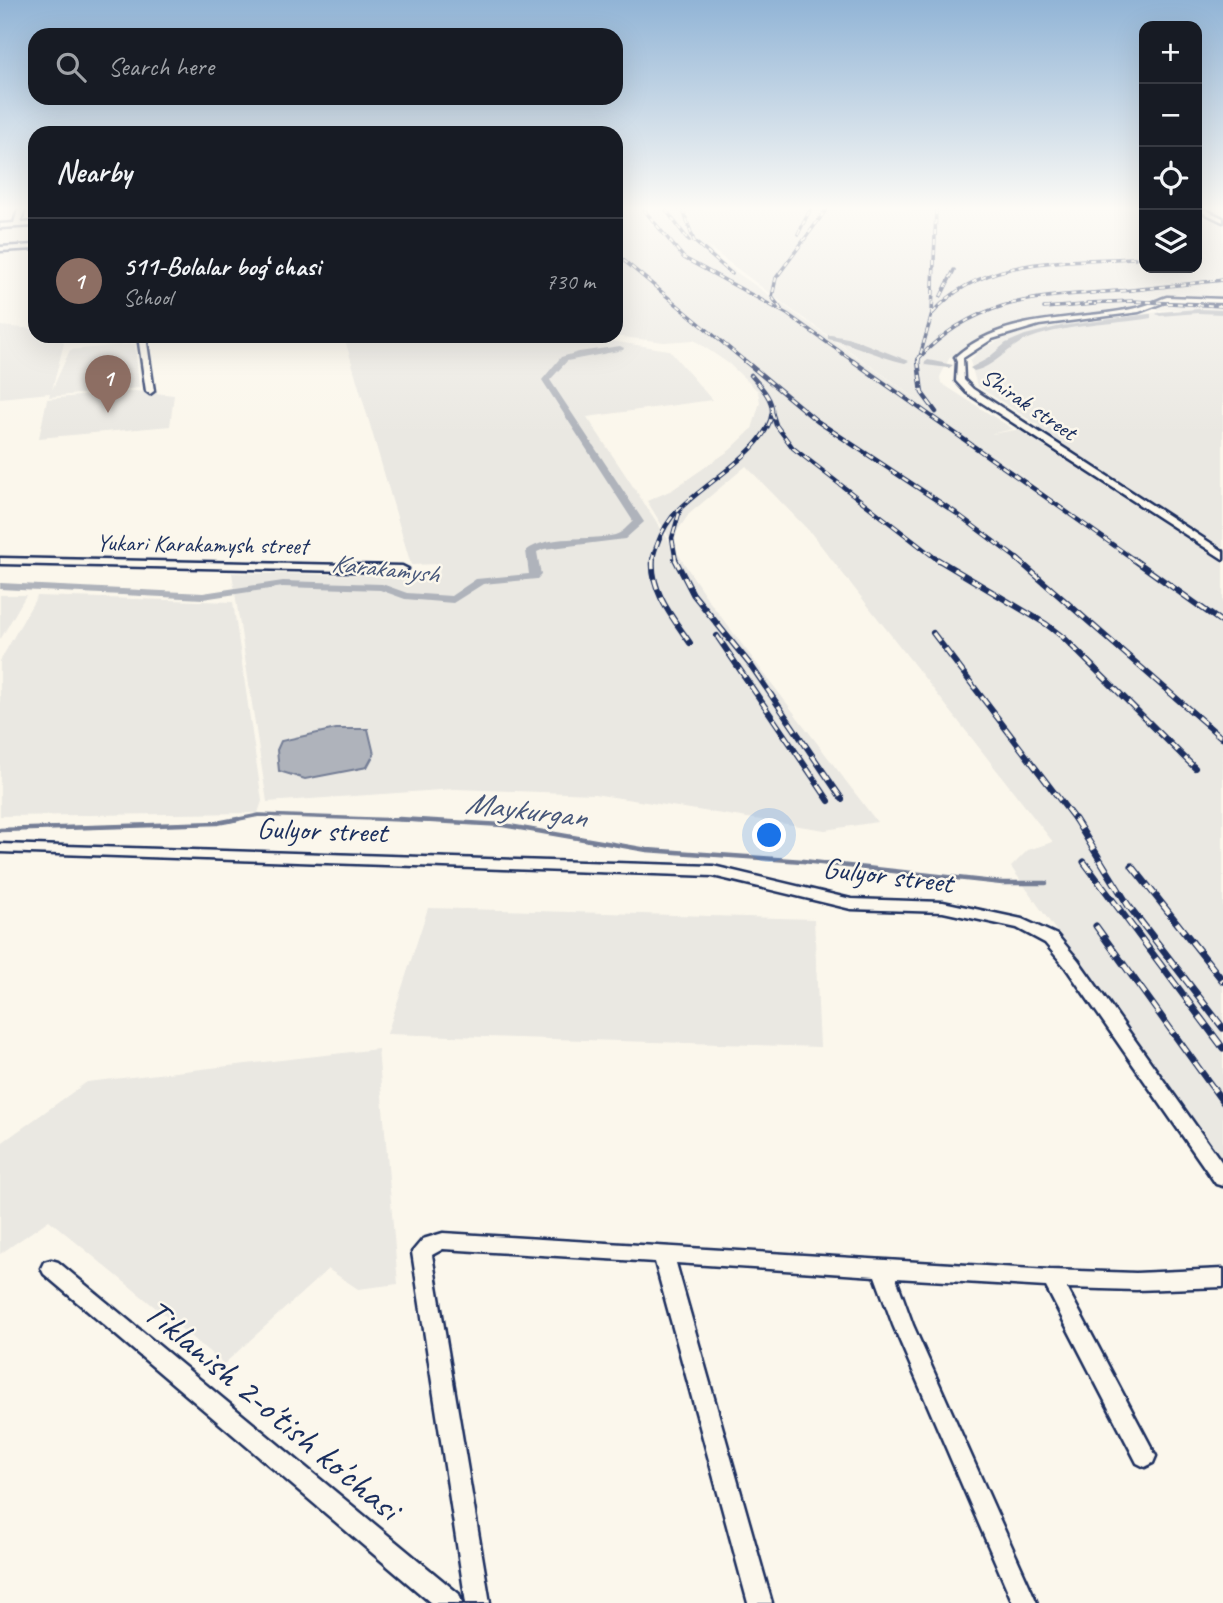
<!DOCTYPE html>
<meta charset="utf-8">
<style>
:root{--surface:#171b24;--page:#20242c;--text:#f1f3f6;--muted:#9ea1a6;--line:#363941;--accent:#0f766e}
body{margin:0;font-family:Caveat,sans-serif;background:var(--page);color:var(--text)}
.controls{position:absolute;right:21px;top:21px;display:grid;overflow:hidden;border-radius:14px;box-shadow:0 7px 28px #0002}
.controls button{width:63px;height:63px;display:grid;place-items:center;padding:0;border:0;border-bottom:2px solid var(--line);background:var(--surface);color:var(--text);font:35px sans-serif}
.you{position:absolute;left:770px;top:836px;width:24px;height:24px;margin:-18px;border:5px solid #fff;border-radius:50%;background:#1a73e8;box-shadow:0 0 0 10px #1a73e833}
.badge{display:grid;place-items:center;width:46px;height:46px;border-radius:50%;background:var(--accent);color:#fff;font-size:23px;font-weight:700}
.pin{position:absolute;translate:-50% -58px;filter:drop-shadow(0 2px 4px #0008)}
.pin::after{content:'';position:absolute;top:37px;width:24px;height:21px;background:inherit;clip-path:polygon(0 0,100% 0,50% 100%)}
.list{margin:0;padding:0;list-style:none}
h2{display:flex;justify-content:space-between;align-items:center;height:91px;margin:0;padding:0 28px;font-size:30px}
h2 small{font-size:23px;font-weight:400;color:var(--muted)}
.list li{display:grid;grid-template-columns:46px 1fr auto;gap:21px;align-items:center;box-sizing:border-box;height:126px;padding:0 28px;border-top:2px solid var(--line)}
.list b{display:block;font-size:26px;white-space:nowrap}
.list p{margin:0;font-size:23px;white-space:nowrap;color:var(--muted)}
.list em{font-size:23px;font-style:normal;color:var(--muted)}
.icon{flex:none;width:38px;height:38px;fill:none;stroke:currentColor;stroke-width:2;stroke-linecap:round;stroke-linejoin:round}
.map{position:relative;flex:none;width:1223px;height:1603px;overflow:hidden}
.search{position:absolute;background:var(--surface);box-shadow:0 7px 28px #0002;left:28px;top:28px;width:595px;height:77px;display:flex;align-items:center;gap:18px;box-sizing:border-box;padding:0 24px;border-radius:21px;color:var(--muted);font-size:26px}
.panel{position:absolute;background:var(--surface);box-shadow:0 7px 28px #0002;left:28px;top:126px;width:595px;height:217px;border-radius:21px}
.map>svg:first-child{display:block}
.built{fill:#eae8e2;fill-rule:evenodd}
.water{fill:#afb3bb;stroke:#747e96;stroke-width:2}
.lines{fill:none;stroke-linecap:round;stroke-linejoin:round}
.stream-far1{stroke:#747e96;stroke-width:3.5}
.stream{stroke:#747e96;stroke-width:4.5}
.canal{fill:#afb3bb;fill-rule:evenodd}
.minor-casing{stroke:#1b2f5e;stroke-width:5}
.minor{fill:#fbf7ec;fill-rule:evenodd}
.rail-far3-casing{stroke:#1b2f5e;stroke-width:3.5}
.rail-far2-casing{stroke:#1b2f5e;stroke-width:4.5}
.rail-far1-casing{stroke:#1b2f5e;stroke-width:6}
.rail-casing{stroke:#1b2f5e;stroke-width:7}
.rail-far3{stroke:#fbf7ec;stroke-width:2;stroke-dasharray:5;stroke-linecap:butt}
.rail-far2{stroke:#fbf7ec;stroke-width:2.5;stroke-dasharray:7;stroke-linecap:butt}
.rail-far1{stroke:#fbf7ec;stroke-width:3.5;stroke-dasharray:10;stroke-linecap:butt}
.rail{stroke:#fbf7ec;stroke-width:4.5;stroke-dasharray:12;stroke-linecap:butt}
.labels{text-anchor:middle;stroke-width:5;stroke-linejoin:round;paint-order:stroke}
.far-street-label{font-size:24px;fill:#1b2f5e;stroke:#fbf7ec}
.far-water-label{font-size:26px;font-style:italic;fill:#47577a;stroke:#fbf7ec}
.street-label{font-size:30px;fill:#1b2f5e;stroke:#fbf7ec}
.water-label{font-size:32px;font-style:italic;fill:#47577a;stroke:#fbf7ec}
.near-street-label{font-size:37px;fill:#1b2f5e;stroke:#fbf7ec}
</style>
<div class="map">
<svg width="1223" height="1603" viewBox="0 0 1223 1603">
<rect width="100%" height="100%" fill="#fbf7ec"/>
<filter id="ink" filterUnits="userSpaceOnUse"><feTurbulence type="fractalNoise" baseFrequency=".0143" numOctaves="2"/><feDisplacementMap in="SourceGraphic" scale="14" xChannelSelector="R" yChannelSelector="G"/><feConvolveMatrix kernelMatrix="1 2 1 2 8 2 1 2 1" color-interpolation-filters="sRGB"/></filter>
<g filter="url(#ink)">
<path class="built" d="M616 210H639L665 238 641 210H1144V268H1197V210H1223V299L1162 297 1142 306 1022 322 978 338 950 357 940 377 941 383 1013 429 991 434 1039 426 977 386 970 361 980 349 1024 330 1181 309 1153 310 1177 301 1223 305V313L1214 312 1223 314V625L970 437 1223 627V1167L1011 867 1028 850 1053 842 811 533 746 466 689 514 671 540 647 501 672 490 730 450 752 429 760 402 758 391 728 363 694 340 664 342 614 336 616 269 619 263 616 259ZM706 245 789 308 964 432 719 260Z
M0 326 35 329V336H59L64 343 52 390 70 350 135 344 139 388 49 397 50 393 0 398Z
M344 336H603L611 341 669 350 712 400 587 417 709 601 877 822 825 830 594 794 455 789 267 802 232 573 439 576 440 564 411 565Z
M135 391 174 395 170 426 39 438 47 399Z
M0 595H26L0 640Z
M37 596 233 602 262 801 258 813 0 816V661Z
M428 908 814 919 820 1047 387 1034Z
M378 1049 398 1284 358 1289 328 1269 224 1364 49 1220 0 1254V1144L87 1082Z"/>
<path class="water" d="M336 729H368L374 754 367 767 305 779 279 771 277 750 281 741Z"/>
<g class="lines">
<path class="stream-far1" d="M229 821 259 815 429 821"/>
<path class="stream" d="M399 819 503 825 647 850 803 861 1002 883H1046
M0 830 217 823 238 819"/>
<path class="canal" d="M1198 309 1223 310V314L1198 313 1160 316 1156 314 1160 312Z
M1148 314H1151V318C1111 325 1069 324 1031 338 1009 345 996 366 974 371L970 368 987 359 1006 343 1025 335 1061 326Z
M831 335 853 339 909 361 905 363C878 357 855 344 828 339V335Z
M620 346 624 348 623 350 567 361 550 380 644 522 625 539 544 549 537 552 541 575 537 579 483 584 453 603 405 599 380 590 283 587 203 599 0 589V583L203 593 283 581 382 584 407 593 451 596 476 579 529 574 526 551C547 534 589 541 615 535 622 533 628 526 633 521L542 380 561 357 579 352Z
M928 360 953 365 949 368 925 365 924 363Z"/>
<defs>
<path id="minor" d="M18 210H24L21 223 35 222V226L0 228V224L14 223Z
M1198 210H1206L1223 218V222Z
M35 245V249L0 251V247Z
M1167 297 1223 299V303L1168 301 1139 312 1039 325 992 339 963 358 964 380 973 389 1223 551V559L967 393 956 381 957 362 955 357C1005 312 1075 322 1136 308 1147 306 1157 300 1167 297Z
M138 336H146L154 391 150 394 146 391Z
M0 558 402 566 408 569 402 572 0 564Z
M0 844 713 866 851 899 943 902 1022 919 1057 935 1078 960 1223 1164V1186L1216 1184 1066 968 1045 943 1017 928 943 912 851 909 713 876 0 852Z
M443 1233 1050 1270 1136 1273 1223 1269V1287L1136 1290 1067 1288 1156 1456 1153 1463 1145 1467 1137 1463 1046 1287 896 1278 913 1325 1037 1603H1013L893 1325 875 1276 676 1263 772 1603H748L655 1262 443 1249 432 1255 490 1603H466L412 1252 423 1239Z
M51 1260 58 1262 459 1594 462 1603H431L44 1274 41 1268 44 1262Z"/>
</defs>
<use href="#minor" class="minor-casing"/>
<use href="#minor" class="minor"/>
<defs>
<path id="rail-far3" d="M644 210 684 258 787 314 856 363
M666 210 689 241
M683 210 694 241 732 274
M798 234 810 210
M616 254 747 363
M941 296 954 270
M1087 303 1132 301 1223 306
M1044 308 1096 304
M781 309 772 297 776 278 826 210
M933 313C981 256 1067 262 1135 258
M918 359C979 293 1049 297 1132 290 1162 287 1193 283 1223 280
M918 363 932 314 936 210"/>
<path id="rail-far2" d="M745 361 817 421 956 513 1020 561
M853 361 1136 561
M918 361 922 393 936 412
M772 412 776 425 793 448 939 561
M652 561C656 545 661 531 672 517 697 486 768 452 772 412 773 398 759 385 751 375
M676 561 672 538 680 510"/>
<path id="rail-far1" d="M653 559C650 591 673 618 690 643
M675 559 693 594 752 667 842 799
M937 559 1046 624 1064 638 1195 768
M1017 559 1223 739
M1133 559 1223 623
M933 633 1076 821
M717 636 829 801"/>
<path id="rail" d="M1075 819 1128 905 1223 1028
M1084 862 1223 1048
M1132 866 1223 981
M1096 926 1223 1102"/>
</defs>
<use href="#rail-far3" class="rail-far3-casing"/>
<use href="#rail-far2" class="rail-far2-casing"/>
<use href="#rail-far1" class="rail-far1-casing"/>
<use href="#rail" class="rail-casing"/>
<use href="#rail-far3" class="rail-far3"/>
<use href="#rail-far2" class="rail-far2"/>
<use href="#rail-far1" class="rail-far1"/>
<use href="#rail" class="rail"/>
</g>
</g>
<linearGradient id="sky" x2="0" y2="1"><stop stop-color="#91b4d6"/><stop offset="0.48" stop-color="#fdfbf6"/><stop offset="1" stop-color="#fdfbf6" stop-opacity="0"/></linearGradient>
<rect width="1223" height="434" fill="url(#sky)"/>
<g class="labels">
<g class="far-street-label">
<text transform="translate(1029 404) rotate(34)" y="8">Shirak street</text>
<text transform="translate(202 544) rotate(1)" y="8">Yukari Karakamysh street</text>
</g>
<g class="far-water-label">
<text transform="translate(385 568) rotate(6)" y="9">Karakamysh</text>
</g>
<g class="street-label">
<text transform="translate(322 830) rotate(2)" y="10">Gulyor street</text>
<text transform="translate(888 875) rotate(7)" y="10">Gulyor street</text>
</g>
<g class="water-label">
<text transform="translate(526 809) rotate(7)" y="11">Maykurgan</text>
</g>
<g class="near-street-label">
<text transform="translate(273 1409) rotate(40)" y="13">Tiklanish 2-o'tish ko'chasi</text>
</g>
</g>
</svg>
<div class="controls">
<button>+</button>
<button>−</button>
<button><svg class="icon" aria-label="locate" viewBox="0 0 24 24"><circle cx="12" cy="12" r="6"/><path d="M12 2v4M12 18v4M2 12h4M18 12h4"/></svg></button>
<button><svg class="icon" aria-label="layers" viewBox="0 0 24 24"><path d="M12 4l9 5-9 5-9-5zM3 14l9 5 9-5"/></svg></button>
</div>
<div class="you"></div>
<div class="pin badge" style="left:108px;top:413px;background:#8d6e63">1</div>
<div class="search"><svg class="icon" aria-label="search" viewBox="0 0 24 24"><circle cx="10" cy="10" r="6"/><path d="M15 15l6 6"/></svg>Search here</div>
<section class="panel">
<h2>Nearby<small></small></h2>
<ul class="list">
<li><span class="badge" style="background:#8d6e63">1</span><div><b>511-Bolalar bogʻchasi</b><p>School</p></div><em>730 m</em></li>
</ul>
</section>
</div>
